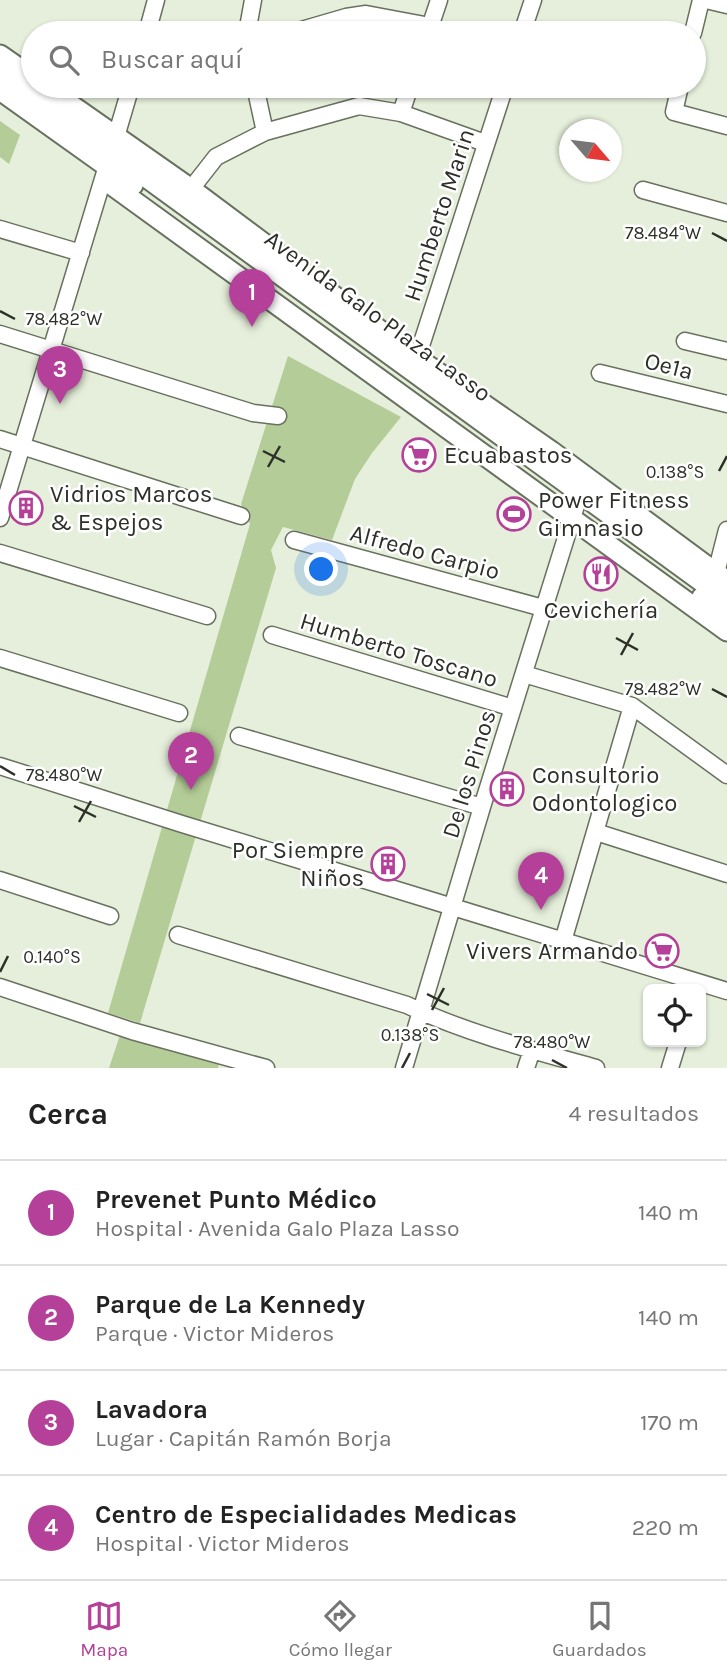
<!DOCTYPE html>
<html lang="es">
<meta charset="utf-8">
<style>
:root{--surface:#fff;--page:#f6f6f6;--text:#222;--muted:#767676;--line:#e0e0e0;--accent:#b44099}
body{margin:0;font-family:Karla,sans-serif;background:var(--page);color:var(--text)}
.controls{position:absolute;right:21px;bottom:21px;display:grid;overflow:hidden;border-radius:10px;box-shadow:0 2px 5px #0004}
.controls button{width:63px;height:63px;display:grid;place-items:center;padding:0;border:0;border-bottom:2px solid var(--line);background:var(--surface);color:var(--text);font:35px sans-serif}
.compass{position:absolute;left:559px;top:119px;width:63px;height:63px;border-radius:50%;background:var(--surface);box-shadow:0 2px 5px #0004;rotate:118deg}
.you{position:absolute;left:322px;top:570px;width:24px;height:24px;margin:-18px;border:5px solid #fff;border-radius:50%;background:#1a73e8;box-shadow:0 0 0 10px #1a73e833}
.badge{display:grid;place-items:center;width:46px;height:46px;border-radius:50%;background:var(--accent);color:#fff;font-size:23px;font-weight:700}
.pin{position:absolute;translate:-50% -58px;filter:drop-shadow(0 2px 4px #0008)}
.pin::after{content:'';position:absolute;top:37px;width:24px;height:21px;background:inherit;clip-path:polygon(0 0,100% 0,50% 100%)}
.list{margin:0;padding:0;list-style:none}
h2{display:flex;justify-content:space-between;align-items:center;height:91px;margin:0;padding:0 28px;font-size:30px}
h2 small{font-size:23px;font-weight:400;color:var(--muted)}
.list li{display:grid;grid-template-columns:46px 1fr auto;gap:21px;align-items:center;box-sizing:border-box;height:105px;padding:0 28px;border-top:2px solid var(--line)}
.list b{display:block;font-size:26px;white-space:nowrap}
.list p{margin:0;font-size:23px;white-space:nowrap;color:var(--muted)}
.list em{font-size:23px;font-style:normal;color:var(--muted)}
.icon{flex:none;width:38px;height:38px;fill:none;stroke:currentColor;stroke-width:2;stroke-linecap:round;stroke-linejoin:round}
.map{position:relative;flex:none;width:727px;height:1068px;overflow:hidden}
.search{position:absolute;background:var(--surface);box-shadow:0 2px 5px #0004;left:21px;right:21px;top:21px;height:77px;display:flex;align-items:center;gap:18px;box-sizing:border-box;padding:0 24px;border-radius:38px;color:var(--muted);font-size:26px}
.sheet{height:511px;background:var(--surface)}
nav{display:flex;justify-content:space-around;align-items:center;box-sizing:border-box;height:98px;border-top:2px solid var(--line);background:var(--surface);font-size:19px;color:var(--muted)}
nav a{display:grid;justify-items:center;gap:4px}
nav .on{color:var(--accent)}
.map>svg:first-child{display:block}
.green{fill:#b4cc98}
.lines{fill:none;stroke-linecap:round;stroke-linejoin:round}
.minor-casing{stroke:#68705e;stroke-width:19}
.major-casing{stroke:#68705e;stroke-width:23}
.minor{stroke:#fff;stroke-width:16}
.major{stroke:#fff;stroke-width:19}
.ticks{fill:none;stroke:#2c3028;stroke-width:2.5}
.labels{text-anchor:middle;stroke-width:5;stroke-linejoin:round;paint-order:stroke}
.street-label{font-size:24px;fill:#2c3028;stroke:#fff}
.poi-label{font-size:24px;fill:#2c3028;stroke:#fff;text-anchor:start}
.ticks-label{font-size:18px;text-anchor:middle;fill:#2c3028;stroke:#fff;stroke-width:5;stroke-linejoin:round;paint-order:stroke}
</style>
<div class="map">
<svg width="727" height="1068" viewBox="0 0 727 1068">
<rect width="100%" height="100%" fill="#e6efdb"/>
<path class="green" d="M0 121 20 135 9 164 0 157Z
M288 356 401 417 372 453 355 479 332 540 283 527 271 550 276 568 140 1023 108 1013 250 524 241 504Z
M120 1035 219 1064 218 1068H109Z"/>
<g class="lines">
<defs>
<path id="minor" d="M706 0 727 5
M147 33 156 0
M247 33 253 0
M291 33 346 17 366 14 430 26
M428 33 439 0
M522 33 533 0
M693 33 701 0
M255 86 265 132
M680 86 674 112 727 126
M401 113 410 86
M113 147 131 86
M191 189 216 157 265 132 359 106 401 113 485 143
M643 190 727 213
M0 229 81 253
M0 334 253 413 278 416
M685 341 727 351
M417 358 505 86
M600 373 727 404
M0 439 241 516
M0 518 106 169
M294 540 543 608
M0 553 207 616
M716 573 727 530
M272 635 513 708
M0 658 179 713
M524 674 632 706 727 775
M239 736 482 807
M0 766 182 824 727 991
M596 832 727 874
M0 880 110 916
M178 935 407 1005C466 1033 532 1050 596 1068
M563 941 632 706
M0 987 132 1031 266 1068
M404 1068 482 807 580 493
M526 1068 532 1050
M670 1068 678 1042"/>
<path id="major" d="M0 55 33 78
M0 71 727 600
M44 86 191 189 417 358 551 451 727 581
M0 90 133 185
M109 183 727 631
M702 597 727 616"/>
</defs>
<use href="#minor" class="minor-casing"/>
<use href="#major" class="major-casing"/>
<use href="#minor" class="minor"/>
<use href="#major" class="major"/>
</g>
<path class="ticks" d="M712 233 727 241M0 311 15 319M263 451 285 462M268 467 280 446M719 471 727 456M616 638 638 650M621 655 633 633M712 689 727 697M0 766 15 775M74 806 96 817M79 822 91 801M0 972 8 956M427 994 449 1005M432 1010 444 988M552 1060 567 1068M402 1068 410 1053"/>
<defs>
<symbol id="supermarket-ring" viewBox="-11 -11 22 22"><circle r="9.5" fill="#fff" stroke="#b44099" stroke-width="1.5"/><path d="M-6-5.5h2.5l.6 2H6L4.5 2H-2.5L-4.4-4H-6ZM-1.5 3.2a1.3 1.3 0 1 0 .1 0ZM3 3.2a1.3 1.3 0 1 0 .1 0Z" fill="#b44099"/></symbol>
<symbol id="building-ring" viewBox="-11 -11 22 22"><circle r="9.5" fill="#fff" stroke="#b44099" stroke-width="1.5"/><path d="M-4-6H4V6H1V3H-1V6H-4ZM-2.5-4.3h1.7v1.8h-1.7ZM.8-4.3h1.7v1.8H.8ZM-2.5-1h1.7V.8h-1.7ZM.8-1h1.7V.8H.8Z" fill="#b44099"/></symbol>
<symbol id="stadium-ring" viewBox="-11 -11 22 22"><circle r="9.5" fill="#fff" stroke="#b44099" stroke-width="1.5"/><path d="M0-5a6.5 5 0 1 0 0 10a6.5 5 0 1 0 0-10ZM-3.5-1.8h7v3.6h-7Z" fill="#b44099"/></symbol>
<symbol id="restaurant-ring" viewBox="-11 -11 22 22"><circle r="9.5" fill="#fff" stroke="#b44099" stroke-width="1.5"/><path d="M-5-6h1v4h1v-4h1v4h1v-4h1v5L-1.5 .5V6h-2V.5L-5-1ZM5-6V6H3V1.5H1.5Q1.5-4 5-6Z" fill="#b44099"/></symbol>
</defs>
<g fill-rule="evenodd">
<use href="#supermarket-ring" x="400" y="436" width="38" height="38"/>
<use href="#building-ring" x="7" y="489" width="38" height="38"/>
<use href="#stadium-ring" x="495" y="495" width="38" height="38"/>
<use href="#restaurant-ring" x="582" y="555" width="38" height="38"/>
<use href="#building-ring" x="488" y="770" width="38" height="38"/>
<use href="#building-ring" x="369" y="845" width="38" height="38"/>
<use href="#supermarket-ring" x="643" y="932" width="38" height="38"/>
</g>
<g class="labels">
<g class="street-label">
<text transform="translate(439 215) rotate(-72)" y="8">Humberto Marin</text>
<text transform="translate(378 316) rotate(36)" y="8">Avenida Galo Plaza Lasso</text>
<text transform="translate(669 366) rotate(14)" y="8">Oe1a</text>
<text transform="translate(425 552) rotate(15)" y="8">Alfredo Carpio</text>
<text transform="translate(399 650) rotate(17)" y="8">Humberto Toscano</text>
<text transform="translate(469 774) rotate(-73)" y="8">De los Pinos</text>
</g>
<g class="poi-label">
<text x="444" y="463">Ecuabastos</text>
<text x="50" y="502">Vidrios Marcos<tspan x="50" dy="28">&amp; Espejos</tspan></text>
<text x="538" y="508">Power Fitness<tspan x="538" dy="28">Gimnasio</tspan></text>
<text x="601" y="618" text-anchor="middle">Cevichería</text>
<text x="532" y="783">Consultorio<tspan x="532" dy="28">Odontologico</tspan></text>
<text x="364" y="858" text-anchor="end">Por Siempre<tspan x="364" dy="28">Niños</tspan></text>
<text x="638" y="959" text-anchor="end">Vivers Armando</text>
</g>
</g>
<g class="ticks-label">
<text x="663" y="239">78.484°W</text>
<text x="64" y="325">78.482°W</text>
<text x="675" y="478">0.138°S</text>
<text x="663" y="695">78.482°W</text>
<text x="64" y="781">78.480°W</text>
<text x="52" y="963">0.140°S</text>
<text x="410" y="1041">0.138°S</text>
<text x="552" y="1048">78.480°W</text>
</g>
</svg>
<div class="controls">
<button><svg class="icon" aria-label="locate" viewBox="0 0 24 24"><circle cx="12" cy="12" r="6"/><path d="M12 2v4M12 18v4M2 12h4M18 12h4"/></svg></button>
</div>
<svg class="compass" viewBox="-18 -18 36 36"><path d="M0-13l5 13h-10z" fill="#e53935"/><path d="M0 13l5-13h-10z" fill="#767676"/></svg>
<div class="you"></div>
<div class="pin badge" style="left:252px;top:327px">1</div>
<div class="pin badge" style="left:191px;top:790px">2</div>
<div class="pin badge" style="left:60px;top:404px">3</div>
<div class="pin badge" style="left:541px;top:910px">4</div>
<div class="search"><svg class="icon" aria-label="search" viewBox="0 0 24 24"><circle cx="10" cy="10" r="6"/><path d="M15 15l6 6"/></svg>Buscar aquí</div>
</div>
<section class="sheet">
<h2>Cerca<small>4 resultados</small></h2>
<ul class="list">
<li><span class="badge">1</span><div><b>Prevenet Punto Médico</b><p>Hospital · Avenida Galo Plaza Lasso</p></div><em>140 m</em></li>
<li><span class="badge">2</span><div><b>Parque de La Kennedy</b><p>Parque · Victor Mideros</p></div><em>140 m</em></li>
<li><span class="badge">3</span><div><b>Lavadora</b><p>Lugar · Capitán Ramón Borja</p></div><em>170 m</em></li>
<li><span class="badge">4</span><div><b>Centro de Especialidades Medicas</b><p>Hospital · Victor Mideros</p></div><em>220 m</em></li>
</ul>
</section>
<nav>
<a class="on"><svg class="icon" aria-label="map" viewBox="0 0 24 24"><path d="M3 6l6-2 6 2 6-2v14l-6 2-6-2-6 2zM9 4v14M15 6v14"/></svg>Mapa</a>
<a><svg class="icon" aria-label="directions" viewBox="0 0 24 24"><path d="M12 3l9 9-9 9-9-9zM9 14v-3h6M13 9l2 2-2 2"/></svg>Cómo llegar</a>
<a><svg class="icon" aria-label="saved" viewBox="0 0 24 24"><path d="M7 4h10v16l-5-4-5 4z"/></svg>Guardados</a>
</nav>
